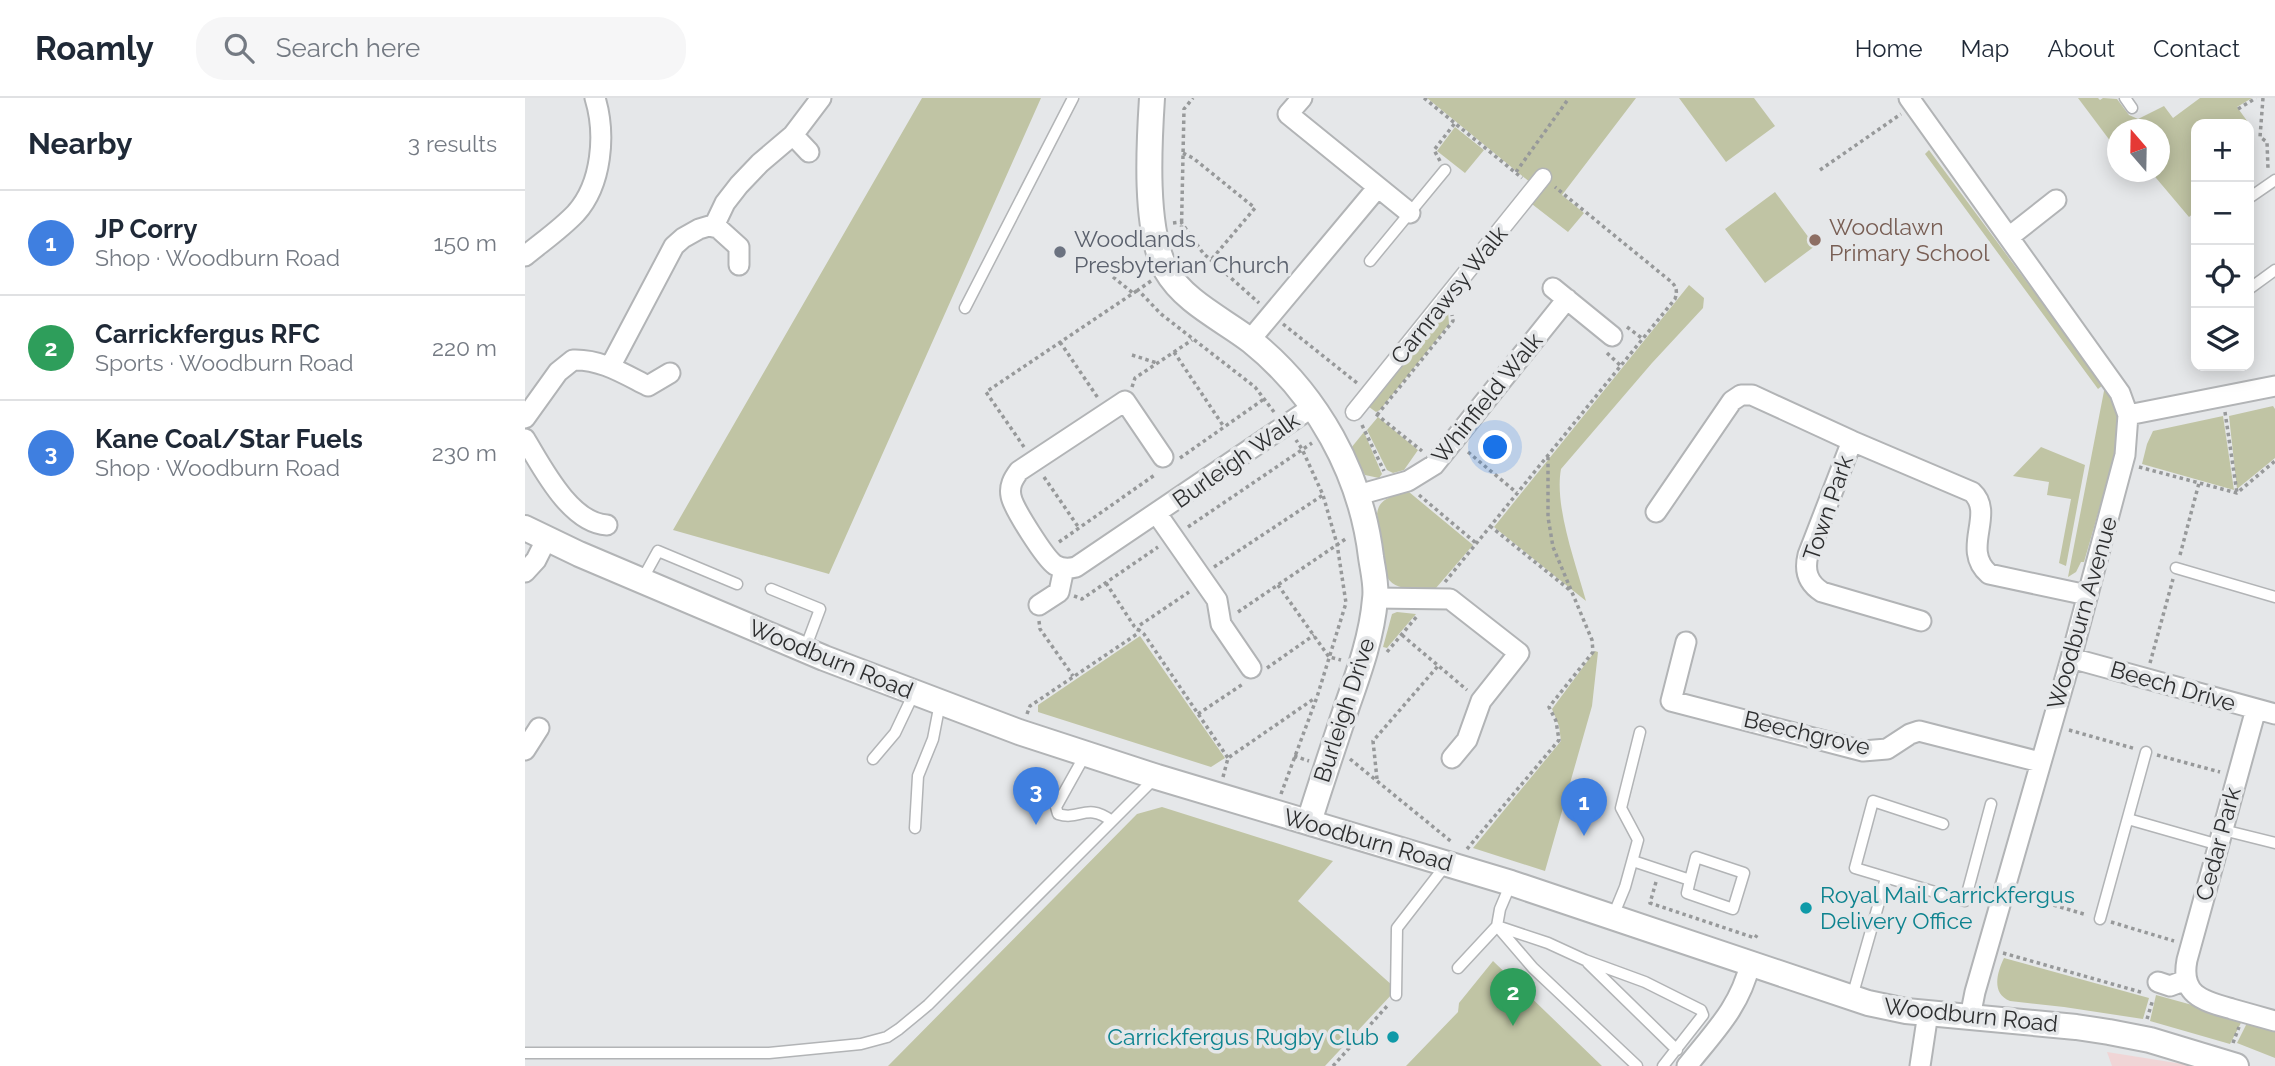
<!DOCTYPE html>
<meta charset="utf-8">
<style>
:root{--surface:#fff;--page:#f6f6f7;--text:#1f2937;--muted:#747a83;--line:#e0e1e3;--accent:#1a73e8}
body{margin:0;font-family:Raleway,sans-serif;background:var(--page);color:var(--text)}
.controls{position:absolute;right:21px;top:21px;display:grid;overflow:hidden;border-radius:14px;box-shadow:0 4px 18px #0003}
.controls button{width:63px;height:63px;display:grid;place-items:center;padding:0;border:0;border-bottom:2px solid var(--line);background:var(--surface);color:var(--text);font:35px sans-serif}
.compass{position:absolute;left:1582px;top:21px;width:63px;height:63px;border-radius:50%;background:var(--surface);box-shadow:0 4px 18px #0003;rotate:340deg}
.you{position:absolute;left:971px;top:350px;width:24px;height:24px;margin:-18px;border:5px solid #fff;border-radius:50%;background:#1a73e8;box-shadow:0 0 0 10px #1a73e833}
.badge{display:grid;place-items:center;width:46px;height:46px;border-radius:50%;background:var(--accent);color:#fff;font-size:23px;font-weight:700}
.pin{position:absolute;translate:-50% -58px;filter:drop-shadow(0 2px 4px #0008)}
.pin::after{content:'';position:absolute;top:37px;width:24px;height:21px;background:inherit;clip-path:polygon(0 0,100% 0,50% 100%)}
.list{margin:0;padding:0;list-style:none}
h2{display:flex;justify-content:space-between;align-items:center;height:91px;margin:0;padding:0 28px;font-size:30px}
h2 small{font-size:23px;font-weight:400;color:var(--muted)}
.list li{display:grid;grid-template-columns:46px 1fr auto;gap:21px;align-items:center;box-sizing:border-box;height:105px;padding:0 28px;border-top:2px solid var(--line)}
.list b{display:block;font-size:26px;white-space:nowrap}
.list p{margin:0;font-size:23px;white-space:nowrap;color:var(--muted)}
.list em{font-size:23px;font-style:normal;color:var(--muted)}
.icon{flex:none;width:38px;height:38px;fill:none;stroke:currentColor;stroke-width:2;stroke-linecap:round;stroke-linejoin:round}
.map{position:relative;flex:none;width:1750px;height:968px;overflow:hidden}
header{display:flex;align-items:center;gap:42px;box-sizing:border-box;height:98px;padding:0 35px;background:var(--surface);border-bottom:2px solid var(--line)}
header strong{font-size:33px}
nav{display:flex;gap:38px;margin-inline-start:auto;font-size:24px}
.search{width:490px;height:63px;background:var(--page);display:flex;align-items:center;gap:18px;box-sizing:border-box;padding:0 24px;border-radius:28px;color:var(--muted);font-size:26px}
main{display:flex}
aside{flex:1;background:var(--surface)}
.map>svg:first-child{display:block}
.commercial{fill:#f0d5d6}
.green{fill:#c0c4a4}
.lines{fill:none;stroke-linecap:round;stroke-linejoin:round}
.service-casing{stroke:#b2b4b6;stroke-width:13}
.pedestrian-casing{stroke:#b2b4b6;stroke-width:19}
.minor-casing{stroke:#b2b4b6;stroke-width:23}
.tertiary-casing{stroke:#b2b4b6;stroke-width:28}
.path{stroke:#97999a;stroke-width:3.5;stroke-dasharray:3.5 3.5;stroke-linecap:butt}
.service{stroke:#fff;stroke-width:10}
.pedestrian{stroke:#fff;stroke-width:16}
.minor{stroke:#fff;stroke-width:19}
.tertiary{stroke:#fff;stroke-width:24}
.education-dot{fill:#8d6e63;stroke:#e5e7e9;stroke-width:2.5}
.worship-dot{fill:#6b7280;stroke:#e5e7e9;stroke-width:2.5}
.culture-dot{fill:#0f9aa8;stroke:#e5e7e9;stroke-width:2.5}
.labels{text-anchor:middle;stroke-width:7;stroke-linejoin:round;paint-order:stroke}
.education-label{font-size:23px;fill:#785e54;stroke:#e5e7e9;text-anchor:start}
.worship-label{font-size:23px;fill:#5b616d;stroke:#e5e7e9;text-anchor:start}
.street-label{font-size:23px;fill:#2d2e2f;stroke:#e5e7e9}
.culture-label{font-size:23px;fill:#0d838f;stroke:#e5e7e9;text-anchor:start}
</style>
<header>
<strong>Roamly</strong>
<div class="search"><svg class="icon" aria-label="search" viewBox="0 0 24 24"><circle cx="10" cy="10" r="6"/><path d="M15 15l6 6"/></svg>Search here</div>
<nav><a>Home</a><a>Map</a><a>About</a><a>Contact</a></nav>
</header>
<main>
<aside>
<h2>Nearby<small>3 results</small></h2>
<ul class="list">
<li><span class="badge" style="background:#3f7fe0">1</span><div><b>JP Corry</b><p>Shop · Woodburn Road</p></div><em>150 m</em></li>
<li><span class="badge" style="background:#2e9e5b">2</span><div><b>Carrickfergus RFC</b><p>Sports · Woodburn Road</p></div><em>220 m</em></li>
<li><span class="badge" style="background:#3f7fe0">3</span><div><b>Kane Coal/Star Fuels</b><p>Shop · Woodburn Road</p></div><em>230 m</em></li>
</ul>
</aside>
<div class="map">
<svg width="1750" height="968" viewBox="0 0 1750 968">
<rect width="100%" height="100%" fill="#e5e7e9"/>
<path class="commercial" d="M1582 954 1664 967 1668 968H1587Z"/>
<path class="green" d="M397 0H516L304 476 148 432Z
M902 0H1111L1037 97 1059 115 1043 134 1003 103 1012 90Z
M1154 0H1229L1250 28 1201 64Z
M1553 0H1573L1575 2 1578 0 1592 1 1604 17 1613 21 1639 8 1648 20 1675 0H1727L1712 9 1725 27 1724 75V26H1671V113L1664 119 1626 74H1634V32H1592V52Z
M930 29 959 52 940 75 912 53Z
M1404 52 1578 287 1573 291 1400 56Z
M1250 94 1290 148 1240 185 1200 131Z
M1164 187 1179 200 1178 210 1127 265 1036 371C1029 408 1051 466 1061 503L969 429Z
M918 209 923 213 924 226 855 312 851 314 840 306Z
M1581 291 1594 317 1593 346 1559 464H1556L1551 474 1543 479 1579 293Z
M1748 308 1750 311V360L1712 391 1704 318Z
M1698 318 1709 392 1617 366 1622 346 1628 333Z
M853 319 893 352 879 372 868 375 862 372 842 332Z
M839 334 857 376 854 380 840 377 826 350Z
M1516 349 1560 367 1541 468 1534 465 1546 401 1522 397 1524 384 1488 378Z
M884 394 948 447 911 490C895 490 871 495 862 479L852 416C854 399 869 398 884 394Z
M872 514 891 516 862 550 858 549 867 516Z
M615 538 700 660 686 669 513 614V607Z
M1070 553 1073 554 1067 608 1020 773 948 750 1036 643 1034 628 1027 611Z
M637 709 808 763 773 803 868 888V895L800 968H363L612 716Z
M1479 860 1624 900 1618 921 1539 909 1485 903C1466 895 1472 875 1479 860Z
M968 863 1077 968H881L933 914 934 905Z
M1631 897 1718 921 1705 946 1625 923Z
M1723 923 1750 930V960L1712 945Z"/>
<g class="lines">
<defs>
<path id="service" d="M1600 0 1607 10
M1724 100 1750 82
M845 163 920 72
M1724 191 1750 172
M440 210 548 0
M1651 470 1750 499
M117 482 133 453 212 486
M246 491 295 511 280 551
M560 657 531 709 533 716C555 723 561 704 587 723
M348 661 370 635 389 595
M1603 721 1694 747
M1418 726 1348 703 1330 770 1440 803 1466 706
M390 730 393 678 408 641 415 605
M1698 732 1750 745
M1108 763 1165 782 1171 759 1219 775 1208 811 1162 795 1165 782
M1088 818 1100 789 1113 742 1096 710 1115 634
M1575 821 1621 654
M972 828 1023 845 1060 862 1120 884 1176 912 1178 917 1138 968
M972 828 1008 870 1112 968
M1063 865 1152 952
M933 870 972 828 975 811 986 785
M871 897 872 830 920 768
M1327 899 1361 780
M0 955H244L336 946 362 939 374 931 403 907 631 679"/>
<path id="pedestrian" d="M829 314 1018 79"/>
<path id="minor" d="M777 0 763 16 885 115
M1384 0 1595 295 1603 317 1600 357 1546 560 1450 894 1445 919
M268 37 284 54
M189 128 200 105 214 87 235 65 268 37 296 0
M1484 139 1531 102
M0 158C17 144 36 131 51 115 77 86 81 36 70 0
M1028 190 1087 238
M725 242 853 89
M85 269 149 148 158 140 174 131 184 128 193 130 214 149V167
M1603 317 1750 288
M0 320 33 274 48 262C76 261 99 276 123 288L145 275
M0 341C17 369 45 425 82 427
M1327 343 1283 457C1279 473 1283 485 1297 494L1396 523
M638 359 600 303 494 373C488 381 484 388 486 398 488 410 520 460 530 467 537 471 543 471 551 469L789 308
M833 397 883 383 909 367 1042 201
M1131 414 1207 303 1216 297H1227L1327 343 1447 394C1471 416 1435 451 1464 476L1562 497
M632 416 692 502 696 526 726 570
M0 474 11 462 21 442
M851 500 925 501 994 555 956 603 942 642 927 660
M514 507 534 494 539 470
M1161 544 1146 603 1338 653 1362 651 1385 636 1394 633 1515 664
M1546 560 1750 616
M1731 611 1662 862C1655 898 1679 903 1707 911 1721 915 1736 919 1750 923
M0 652 14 630
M1633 884 1645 888 1661 882
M1162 968C1189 934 1215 909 1225 866
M1395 968 1403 915"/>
<path id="tertiary" d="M627 0C624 46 619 132 641 172 659 204 699 222 726 243 792 296 836 375 846 459 848 473 852 488 850 501 847 538 834 574 822 608 809 647 796 685 784 724
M0 430 54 456 299 560 494 634 632 679 986 785 1343 905 1381 913 1551 929 1584 934 1625 942 1711 968"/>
</defs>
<use href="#service" class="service-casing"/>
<use href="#pedestrian" class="pedestrian-casing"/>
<use href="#minor" class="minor-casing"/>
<use href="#tertiary" class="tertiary-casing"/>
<path class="path" d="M899 0 997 80
M1738 0 1735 39 1742 44 1743 71
M1713 11 1731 0
M658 55 668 60 730 110 686 162
M915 63 909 52 930 25
M1295 72 1376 16
M991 74 1044 0
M648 125 656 124 678 155 734 205
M656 152 659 11 668 0
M588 179 608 195
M626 183 613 192 636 216 730 289 749 314
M758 226 832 285
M1102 229 1118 241
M535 244 573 300
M649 254 699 329
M1082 255 1096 268
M607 257 632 265
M607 289 610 280 667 242
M1700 314 1712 395
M851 316 897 353
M852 317 928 223 927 217
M837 327 859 373
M499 349 461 294 613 192
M943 354 992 395
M655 360 739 301
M1614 369 1712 395 1750 363
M519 379 554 430
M894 397 951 445
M965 428 1046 493
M663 429 787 345
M534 444 631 376
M1655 457 1674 385
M689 469 798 397
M920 484 1150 201C1153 191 1151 188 1144 182L1030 89
M581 485 609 528 619 536 703 660
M753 487 804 559 816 562
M549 498 557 501 633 449
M713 514 822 440
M514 523 515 531 548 578
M877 537 942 592
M862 554 893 517
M1625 565 1648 481
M742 570 789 537
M502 616 505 608 612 536 615 527 664 494
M673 616 718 586
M1544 632 1611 651
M1632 657 1695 674
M769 658 784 663
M825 661 928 745
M698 679 703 660 790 600
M852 681 848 643 913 568
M756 696 792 599 821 505 812 446 798 397 777 351 771 342
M942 751 1034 642 1031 623 1024 609 1068 554 1067 542 1028 449 1023 419V359
M1131 784 1125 805 1230 840 1232 837
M1495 797 1562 817
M1586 824 1649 843
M1478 855 1619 895
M1622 921 1628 901
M1708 945 1714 929
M808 968 863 907"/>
<use href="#service" class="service"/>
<use href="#pedestrian" class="pedestrian"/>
<use href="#minor" class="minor"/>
<use href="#tertiary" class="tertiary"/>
</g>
<circle class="education-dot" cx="1290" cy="142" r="7"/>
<circle class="worship-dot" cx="535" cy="154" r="7"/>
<g class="culture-dot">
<circle cx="1281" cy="810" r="7"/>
<circle cx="868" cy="939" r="7"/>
</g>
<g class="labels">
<g class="education-label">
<text x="1304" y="137">Woodlawn<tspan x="1304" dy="26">Primary School</tspan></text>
</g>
<g class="worship-label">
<text x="549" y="149">Woodlands<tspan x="549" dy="26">Presbyterian Church</tspan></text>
</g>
<g class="street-label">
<text transform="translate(924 197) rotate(-51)" y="8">Carnrawsy Walk</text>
<text transform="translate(962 300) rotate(-51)" y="8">Whinfield Walk</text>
<text transform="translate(711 362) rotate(-35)" y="8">Burleigh Walk</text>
<text transform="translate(1303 410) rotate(-71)" y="8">Town Park</text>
<text transform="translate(1557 515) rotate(-74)" y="8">Woodburn Avenue</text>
<text transform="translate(306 561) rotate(22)" y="8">Woodburn Road</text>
<text transform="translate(1648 588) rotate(16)" y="8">Beech Drive</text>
<text transform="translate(819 612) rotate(-72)" y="8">Burleigh Drive</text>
<text transform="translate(1282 635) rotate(13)" y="8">Beechgrove</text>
<text transform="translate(843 742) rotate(16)" y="8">Woodburn Road</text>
<text transform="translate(1693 746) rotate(-75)" y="8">Cedar Park</text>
<text transform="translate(1446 917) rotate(6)" y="8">Woodburn Road</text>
</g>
<g class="culture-label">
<text x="1295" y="805">Royal Mail Carrickfergus<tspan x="1295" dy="26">Delivery Office</tspan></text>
<text x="854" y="947" text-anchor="end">Carrickfergus Rugby Club</text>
</g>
</g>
</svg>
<div class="controls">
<button>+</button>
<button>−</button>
<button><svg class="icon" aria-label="locate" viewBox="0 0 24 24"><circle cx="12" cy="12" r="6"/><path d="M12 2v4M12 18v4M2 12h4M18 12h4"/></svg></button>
<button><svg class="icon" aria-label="layers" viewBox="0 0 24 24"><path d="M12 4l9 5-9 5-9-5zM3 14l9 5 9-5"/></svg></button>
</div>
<svg class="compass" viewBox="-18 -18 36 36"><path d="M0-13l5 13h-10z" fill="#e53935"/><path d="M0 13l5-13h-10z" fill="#747a83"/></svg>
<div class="you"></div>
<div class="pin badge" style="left:1059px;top:738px;background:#3f7fe0">1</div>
<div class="pin badge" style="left:988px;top:928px;background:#2e9e5b">2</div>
<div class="pin badge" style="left:511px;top:727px;background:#3f7fe0">3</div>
</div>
</main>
